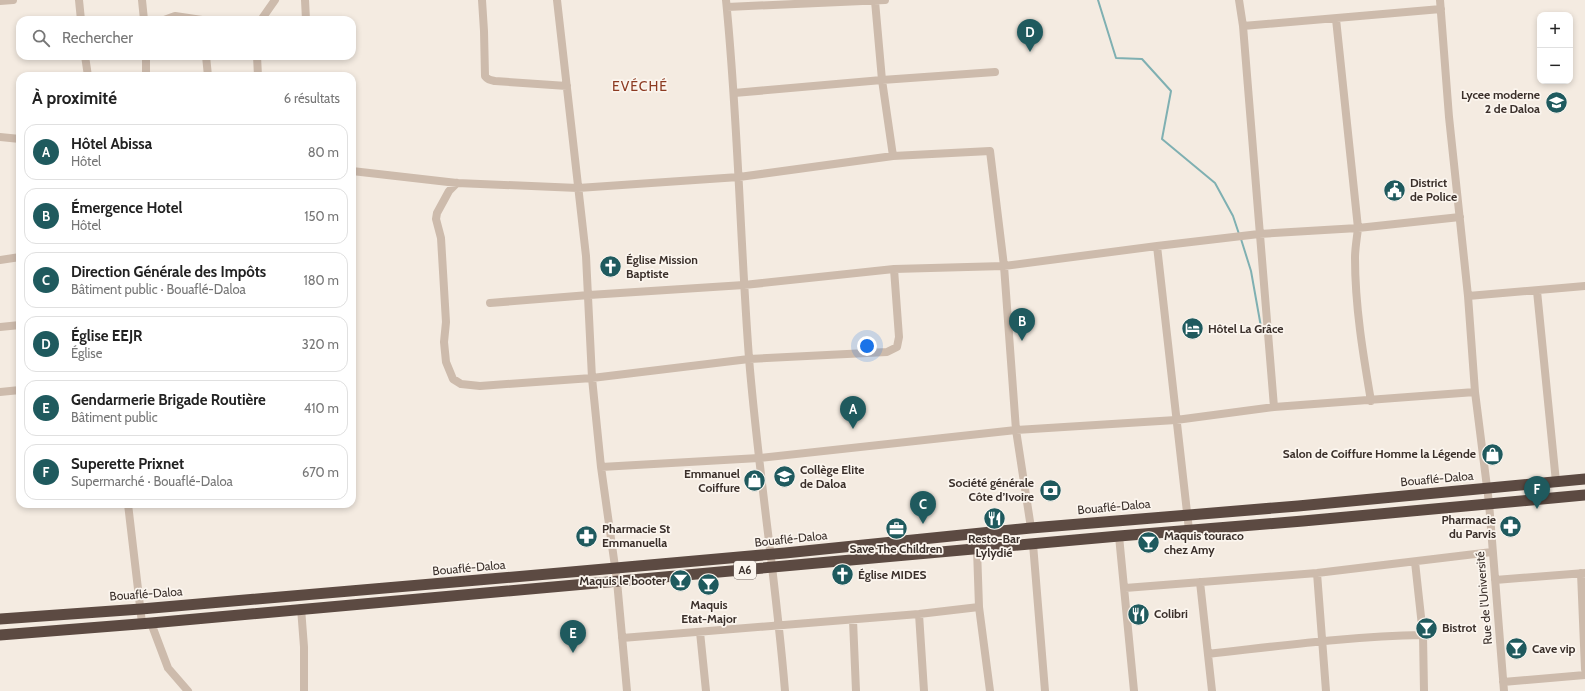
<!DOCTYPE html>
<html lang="fr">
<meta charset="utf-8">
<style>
:root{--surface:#fff;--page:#f6f6f6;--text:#222;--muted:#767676;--line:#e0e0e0;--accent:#1f5a5e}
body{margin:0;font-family:Cabin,sans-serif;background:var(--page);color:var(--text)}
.controls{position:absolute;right:12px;top:12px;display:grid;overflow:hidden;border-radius:8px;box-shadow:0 2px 6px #0003}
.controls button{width:36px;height:36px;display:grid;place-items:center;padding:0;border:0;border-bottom:1px solid var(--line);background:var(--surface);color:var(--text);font:20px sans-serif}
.you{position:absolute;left:867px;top:346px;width:14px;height:14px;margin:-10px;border:3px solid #fff;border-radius:50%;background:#1a73e8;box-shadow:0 0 0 6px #1a73e833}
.badge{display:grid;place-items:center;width:26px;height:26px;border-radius:50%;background:var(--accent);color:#fff;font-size:13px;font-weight:700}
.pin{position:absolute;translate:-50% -33px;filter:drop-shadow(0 1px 2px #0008)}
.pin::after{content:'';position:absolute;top:21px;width:14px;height:12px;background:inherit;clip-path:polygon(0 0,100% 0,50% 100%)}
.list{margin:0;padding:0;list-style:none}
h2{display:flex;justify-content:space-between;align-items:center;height:52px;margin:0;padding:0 16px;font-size:17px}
h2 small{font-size:13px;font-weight:400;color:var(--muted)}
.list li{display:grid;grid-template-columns:26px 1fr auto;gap:12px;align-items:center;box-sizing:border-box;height:56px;margin:0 8px 8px;padding:0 8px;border:1px solid var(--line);border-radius:12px}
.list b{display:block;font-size:15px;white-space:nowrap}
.list p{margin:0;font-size:13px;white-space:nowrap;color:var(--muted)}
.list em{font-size:13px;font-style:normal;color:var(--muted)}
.icon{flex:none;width:22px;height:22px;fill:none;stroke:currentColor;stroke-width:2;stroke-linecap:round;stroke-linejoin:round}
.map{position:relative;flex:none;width:1585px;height:691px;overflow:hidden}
.search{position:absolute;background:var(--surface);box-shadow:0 2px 6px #0003;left:16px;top:16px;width:340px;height:44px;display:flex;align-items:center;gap:10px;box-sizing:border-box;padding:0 14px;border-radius:12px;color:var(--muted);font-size:15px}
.panel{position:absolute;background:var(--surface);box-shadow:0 2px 6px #0003;left:16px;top:72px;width:340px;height:436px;border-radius:12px}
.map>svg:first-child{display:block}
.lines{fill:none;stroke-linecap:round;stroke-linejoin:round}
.stream{stroke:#7fb0b2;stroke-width:2}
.minor{stroke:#cdbbac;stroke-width:8}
.highway{stroke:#5c4a42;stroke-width:11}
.labels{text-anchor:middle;stroke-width:3.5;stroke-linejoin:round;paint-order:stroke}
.shield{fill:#fbf5ee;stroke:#756b66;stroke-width:1}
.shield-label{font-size:11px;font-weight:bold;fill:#3b302b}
.poi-label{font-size:12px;font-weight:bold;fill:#3b302b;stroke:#fbf5ee;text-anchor:start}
.street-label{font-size:12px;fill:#3b302b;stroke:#fbf5ee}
.quarter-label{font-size:14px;letter-spacing:1px;fill:#8c3b22;stroke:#fbf5ee}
</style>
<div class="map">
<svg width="1585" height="691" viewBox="0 0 1585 691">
<rect width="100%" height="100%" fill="#f4ebe1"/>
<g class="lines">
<path class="stream" d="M1098 0 1116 58 1142 59 1171 91 1162 139 1215 183 1233 216 1239 234
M1241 239 1251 271 1261 327"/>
<path class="minor" d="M79 0 81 20
M142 0 144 20
M305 0 306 20
M482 0 484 31 485 76C488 80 490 80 495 81L567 86
M557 0 586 256 592 378 601 467 617 581 627 691
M726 0C738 119 740 239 749 358 758 470 776 580 785 691
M1239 0 1243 26 1274 407
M1440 0 1449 117 1468 296 1475 392 1489 503 1504 691
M0 1 13 0
M875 1 882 80 893 156
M727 7 885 0
M1336 19 1358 228C1357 238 1355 248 1355 258 1355 306 1363 354 1371 401
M164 20 175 16 202 20
M261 20 275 0
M1243 26 1441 9
M85 56 88 76
M146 56V76
M206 56 208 76
M257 56 258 76
M734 93 882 80 995 72
M0 137 20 139
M352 171 457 183 578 188 739 177 893 156 990 151 1004 266 1016 430 1031 528
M457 183 449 191 437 213 436 219 441 238 446 322 444 342 446 362 453 379 461 384 480 386 592 378 749 359 887 352 897 347 899 337 894 269
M1157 246 1189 530
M0 260 20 257
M1537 291 1556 482
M1468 296 1585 286
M490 303 589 295 744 285 894 269 1004 266 1157 246 1259 234 1358 228 1460 217
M0 327 20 325
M0 392 20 390
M601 467 759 458 1016 430 1176 420 1274 407 1475 392
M128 504 142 623
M1119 536 1134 691
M1033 544 1045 691
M977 549 979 607 990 691
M1415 562 1423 635 1424 691
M1317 573 1326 691
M1581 573 1585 669
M1495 580 1585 573
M1200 582 1212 691
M1125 588 1317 573 1492 552
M301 608 304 647V691
M919 614 924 691
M853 620 856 691
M151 623 168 668 188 691
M700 632 706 691
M622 638 919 614 979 607
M1208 654C1280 646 1351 636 1423 635
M1503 682 1585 675"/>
<path class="highway" d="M0 619 141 609 571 572 785 553 1031 528 1298 506 1585 479
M0 635 151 623 1119 536 1303 521 1585 495"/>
</g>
<defs>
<symbol id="school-disc" viewBox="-11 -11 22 22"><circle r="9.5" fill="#1f5a5e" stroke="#fbf5ee"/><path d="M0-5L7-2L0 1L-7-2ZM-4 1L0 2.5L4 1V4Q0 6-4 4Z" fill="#fff"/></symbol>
<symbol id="civic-disc" viewBox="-11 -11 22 22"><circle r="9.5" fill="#1f5a5e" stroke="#fbf5ee"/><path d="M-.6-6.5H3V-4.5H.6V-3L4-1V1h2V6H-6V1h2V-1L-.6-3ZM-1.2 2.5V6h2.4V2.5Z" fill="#fff"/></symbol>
<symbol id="church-disc" viewBox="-11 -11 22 22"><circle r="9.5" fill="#1f5a5e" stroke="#fbf5ee"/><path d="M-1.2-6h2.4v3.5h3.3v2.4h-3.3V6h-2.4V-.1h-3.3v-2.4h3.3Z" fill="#fff"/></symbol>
<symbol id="hotel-disc" viewBox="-11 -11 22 22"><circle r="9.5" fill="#1f5a5e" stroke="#fbf5ee"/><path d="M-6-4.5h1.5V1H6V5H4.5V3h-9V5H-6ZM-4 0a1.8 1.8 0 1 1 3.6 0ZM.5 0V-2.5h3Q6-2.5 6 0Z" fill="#fff"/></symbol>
<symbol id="shop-disc" viewBox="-11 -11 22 22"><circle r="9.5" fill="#1f5a5e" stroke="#fbf5ee"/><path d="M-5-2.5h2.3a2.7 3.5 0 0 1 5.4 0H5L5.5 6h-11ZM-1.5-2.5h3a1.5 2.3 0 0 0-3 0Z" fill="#fff"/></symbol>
<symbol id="bank-disc" viewBox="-11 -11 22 22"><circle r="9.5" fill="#1f5a5e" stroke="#fbf5ee"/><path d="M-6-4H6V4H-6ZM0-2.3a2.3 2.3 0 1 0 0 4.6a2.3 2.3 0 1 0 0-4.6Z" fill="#fff"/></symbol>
<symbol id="restaurant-disc" viewBox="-11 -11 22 22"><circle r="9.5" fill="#1f5a5e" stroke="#fbf5ee"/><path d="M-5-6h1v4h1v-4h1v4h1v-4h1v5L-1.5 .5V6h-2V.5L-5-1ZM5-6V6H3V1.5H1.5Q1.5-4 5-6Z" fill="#fff"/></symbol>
<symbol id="pharmacy-disc" viewBox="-11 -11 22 22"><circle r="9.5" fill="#1f5a5e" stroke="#fbf5ee"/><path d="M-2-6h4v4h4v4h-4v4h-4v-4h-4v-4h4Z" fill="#fff"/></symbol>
<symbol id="office-disc" viewBox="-11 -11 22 22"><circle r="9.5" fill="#1f5a5e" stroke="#fbf5ee"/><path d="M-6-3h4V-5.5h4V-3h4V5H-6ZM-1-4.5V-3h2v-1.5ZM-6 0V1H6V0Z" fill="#fff"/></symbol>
<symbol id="bar-disc" viewBox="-11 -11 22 22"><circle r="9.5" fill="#1f5a5e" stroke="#fbf5ee"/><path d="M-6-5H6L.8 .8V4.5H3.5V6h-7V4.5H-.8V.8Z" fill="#fff"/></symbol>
</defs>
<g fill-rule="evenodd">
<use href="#school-disc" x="1544" y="90" width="25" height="25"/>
<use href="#civic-disc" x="1382" y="178" width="25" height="25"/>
<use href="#church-disc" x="598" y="254" width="25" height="25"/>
<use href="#hotel-disc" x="1180" y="316" width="25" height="25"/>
<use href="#shop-disc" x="1480" y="442" width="25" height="25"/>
<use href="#school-disc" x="772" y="464" width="25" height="25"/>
<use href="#shop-disc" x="742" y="468" width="25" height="25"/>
<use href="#bank-disc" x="1038" y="478" width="25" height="25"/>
<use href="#restaurant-disc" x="982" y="506" width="25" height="25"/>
<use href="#pharmacy-disc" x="1498" y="514" width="25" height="25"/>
<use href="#office-disc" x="884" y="516" width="25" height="25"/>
<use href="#pharmacy-disc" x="574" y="524" width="25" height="25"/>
<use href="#bar-disc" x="1136" y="530" width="25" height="25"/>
<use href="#church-disc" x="830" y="562" width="25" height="25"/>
<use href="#bar-disc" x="668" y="568" width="25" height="25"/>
<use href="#bar-disc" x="696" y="572" width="25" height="25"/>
<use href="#restaurant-disc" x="1126" y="602" width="25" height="25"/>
<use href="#bar-disc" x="1414" y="616" width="25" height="25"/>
<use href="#bar-disc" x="1504" y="636" width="25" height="25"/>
</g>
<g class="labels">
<rect class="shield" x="734" y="561" width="22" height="18" rx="3"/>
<g class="shield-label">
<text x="745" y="574">A6</text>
</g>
<g class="poi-label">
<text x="1540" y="99" text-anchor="end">Lycee moderne<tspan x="1540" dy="14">2 de Daloa</tspan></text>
<text x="1410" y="187">District<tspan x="1410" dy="14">de Police</tspan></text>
<text x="626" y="264">Église Mission<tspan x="626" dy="14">Baptiste</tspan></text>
<text x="1208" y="333">Hôtel La Grâce</text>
<text x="1476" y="458" text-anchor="end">Salon de Coiffure Homme la Légende</text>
<text x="800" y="474">Collège Elite<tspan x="800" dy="14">de Daloa</tspan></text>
<text x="740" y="478" text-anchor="end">Emmanuel<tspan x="740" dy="14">Coiffure</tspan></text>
<text x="1034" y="487" text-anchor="end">Société générale<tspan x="1034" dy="14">Côte d’Ivoire</tspan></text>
<text x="1496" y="524" text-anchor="end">Pharmacie<tspan x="1496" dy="14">du Parvis</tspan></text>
<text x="602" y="533">Pharmacie St<tspan x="602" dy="14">Emmanuella</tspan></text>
<text x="1164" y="540">Maquis touraco<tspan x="1164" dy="14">chez Amy</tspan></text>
<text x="994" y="543" text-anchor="middle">Resto-Bar<tspan x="994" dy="14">Lylydié</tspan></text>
<text x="896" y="553" text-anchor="middle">Save The Children</text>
<text x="858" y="579">Église MIDES</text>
<text x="666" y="585" text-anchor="end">Maquis le booter</text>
<text x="709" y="609" text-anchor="middle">Maquis<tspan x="709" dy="14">Etat-Major</tspan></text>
<text x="1154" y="618">Colibri</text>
<text x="1442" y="632">Bistrot</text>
<text x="1532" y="653">Cave vip</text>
</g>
<g class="street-label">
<text transform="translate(1437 479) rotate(-5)" y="4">Bouaflé-Daloa</text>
<text transform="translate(1114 507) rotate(-5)" y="4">Bouaflé-Daloa</text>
<text transform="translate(791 539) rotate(-6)" y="4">Bouaflé-Daloa</text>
<text transform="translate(469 568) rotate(-5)" y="4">Bouaflé-Daloa</text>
<text transform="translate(146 594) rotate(-4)" y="4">Bouaflé-Daloa</text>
<text transform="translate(1484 598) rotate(-95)" y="4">Rue de l'Université</text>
</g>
<g class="quarter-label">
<text x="640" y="91">EVÉCHÉ</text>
</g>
</g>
</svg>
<div class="controls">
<button>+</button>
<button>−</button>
</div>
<div class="you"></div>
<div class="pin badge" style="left:853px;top:429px">A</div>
<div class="pin badge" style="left:1022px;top:341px">B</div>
<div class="pin badge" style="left:923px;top:524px">C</div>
<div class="pin badge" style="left:1030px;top:52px">D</div>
<div class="pin badge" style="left:573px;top:653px">E</div>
<div class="pin badge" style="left:1537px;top:509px">F</div>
<div class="search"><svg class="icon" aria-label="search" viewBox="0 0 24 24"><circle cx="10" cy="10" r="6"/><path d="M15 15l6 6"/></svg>Rechercher</div>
<section class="panel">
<h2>À proximité<small>6 résultats</small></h2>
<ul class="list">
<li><span class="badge">A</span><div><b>Hôtel Abissa</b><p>Hôtel</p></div><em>80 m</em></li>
<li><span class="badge">B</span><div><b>Émergence Hotel</b><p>Hôtel</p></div><em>150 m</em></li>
<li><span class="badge">C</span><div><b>Direction Générale des Impôts</b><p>Bâtiment public · Bouaflé-Daloa</p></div><em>180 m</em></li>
<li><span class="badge">D</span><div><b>Église EEJR</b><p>Église</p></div><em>320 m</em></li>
<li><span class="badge">E</span><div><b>Gendarmerie Brigade Routière</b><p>Bâtiment public</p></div><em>410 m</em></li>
<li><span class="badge">F</span><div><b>Superette Prixnet</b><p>Supermarché · Bouaflé-Daloa</p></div><em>670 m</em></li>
</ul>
</section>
</div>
